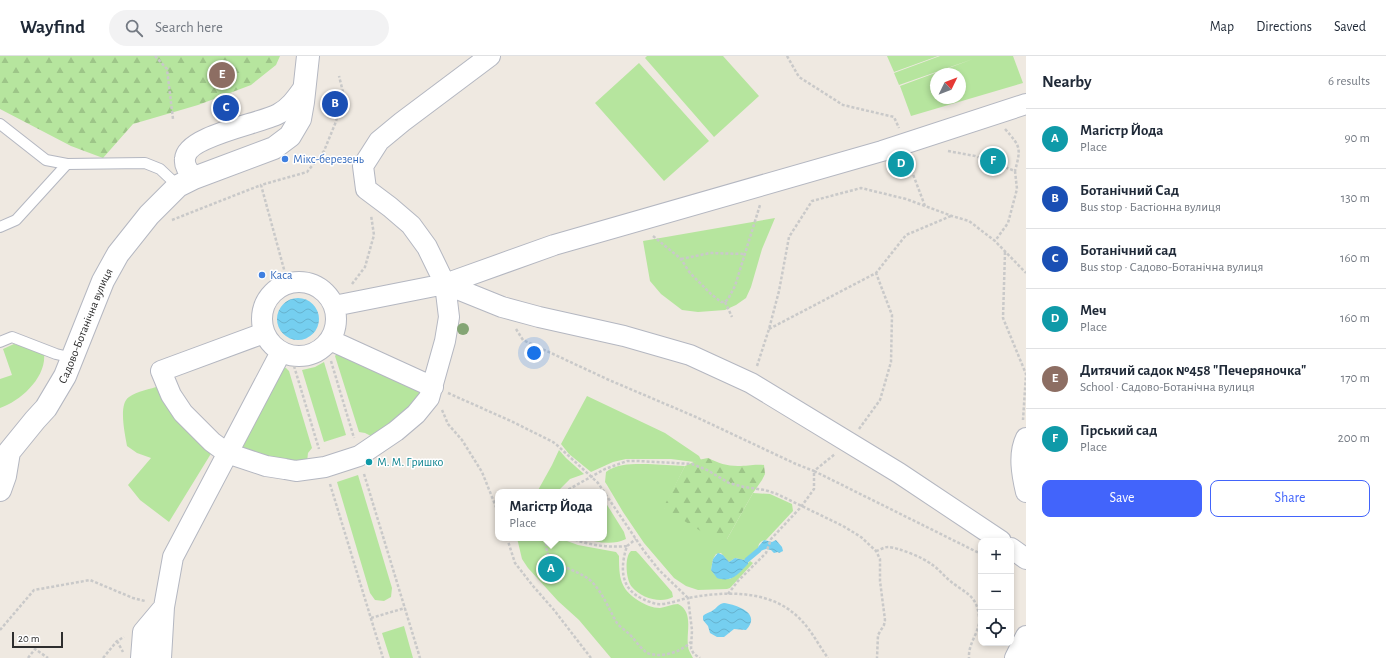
<!DOCTYPE html>
<meta charset="utf-8">
<style>
:root{--surface:#fff;--page:#f2f2f3;--text:#1f2937;--muted:#747a83;--line:#e0e1e3;--accent:#4264fb}
body{margin:0;font-family:"Alegreya Sans",sans-serif;background:var(--page);color:var(--text)}
.controls{position:absolute;right:12px;bottom:12px;display:grid;overflow:hidden;border-radius:8px;box-shadow:0 2px 6px #0003}
.controls button{width:36px;height:36px;display:grid;place-items:center;padding:0;border:0;border-bottom:1px solid var(--line);background:var(--surface);color:var(--text);font:20px sans-serif}
.compass{position:absolute;left:930px;top:12px;width:36px;height:36px;border-radius:50%;background:var(--surface);box-shadow:0 2px 6px #0003;rotate:47deg}
.scale{position:absolute;left:12px;bottom:10px;width:51px;box-sizing:border-box;padding-left:4px;border:2px solid #2e2e2e;border-top:0;font-size:11px;line-height:14px;white-space:nowrap;color:#2e2e2e;-webkit-text-stroke:3px #fff;paint-order:stroke}
.you{position:absolute;left:534px;top:297px;width:14px;height:14px;margin:-10px;border:3px solid #fff;border-radius:50%;background:#1a73e8;box-shadow:0 0 0 6px #1a73e833}
.badge{display:grid;place-items:center;width:26px;height:26px;border-radius:50%;background:var(--accent);color:#fff;font-size:13px;font-weight:700}
.pin{position:absolute;translate:-50% -50%;border:2px solid #fff;box-shadow:0 1px 4px #0006}
.popup{position:absolute;left:495px;top:433px;width:112px;height:52px;box-sizing:border-box;display:grid;place-content:center;border-radius:8px;background:var(--surface);filter:drop-shadow(0 1px 3px #0005);font-size:13px;white-space:nowrap;color:var(--muted)}
.popup b{font-size:15px;color:var(--text)}
.popup::after{content:'';position:absolute;left:50%;top:100%;margin-left:-8px;border:8px solid transparent;border-top-color:var(--surface)}
.list{margin:0;padding:0;list-style:none}
h2{display:flex;justify-content:space-between;align-items:center;height:52px;margin:0;padding:0 16px;font-size:17px}
h2 small{font-size:13px;font-weight:400;color:var(--muted)}
.list li{display:grid;grid-template-columns:26px 1fr auto;gap:12px;align-items:center;box-sizing:border-box;height:60px;padding:0 16px;border-top:1px solid var(--line)}
.list b{display:block;font-size:15px;white-space:nowrap}
.list p{margin:0;font-size:13px;white-space:nowrap;color:var(--muted)}
.list em{font-size:13px;font-style:normal;color:var(--muted)}
.actions{display:flex;gap:8px;padding:12px 16px}
.actions a{flex:1;padding:9px 0;border:1px solid var(--accent);border-radius:8px;text-align:center;font-size:14px;color:var(--accent)}
.actions .main{background:var(--accent);color:#fff}
.icon{flex:none;width:22px;height:22px;fill:none;stroke:currentColor;stroke-width:2;stroke-linecap:round;stroke-linejoin:round}
.map{position:relative;flex:none;width:1026px;height:602px;overflow:hidden}
header{display:flex;align-items:center;gap:24px;box-sizing:border-box;height:56px;padding:0 20px;background:var(--surface);border-bottom:1px solid var(--line)}
header strong{font-size:19px}
nav{display:flex;gap:22px;margin-inline-start:auto;font-size:14px}
.search{width:280px;height:36px;background:var(--page);display:flex;align-items:center;gap:10px;box-sizing:border-box;padding:0 14px;border-radius:22px;color:var(--muted);font-size:15px}
main{display:flex}
aside{flex:1;background:var(--surface)}
.map>svg:first-child{display:block}
.green{fill:#b6e59e;fill-rule:evenodd}
.forest{fill:url(#forest-firs)}
.water{fill:url(#water-waves)}
.lines{fill:none;stroke-linecap:round;stroke-linejoin:round}
.stream{stroke:#75cff0;stroke-width:5}
.lane-casing{stroke:#b4b7c1;stroke-width:12}
.street-casing{stroke:#b4b7c1;stroke-width:22}
.secondary-casing{stroke:#b4b7c1;stroke-width:24}
.path{stroke:#c9c9c9;stroke-width:2.5;stroke-dasharray:3 2;stroke-linecap:butt}
.lane{stroke:#fff;stroke-width:10}
.street{stroke:#fff;stroke-width:20}
.secondary{stroke:#fff;stroke-width:22}
.tree{fill:#84a574}
.shop-dot{fill:#3f7fe0;stroke:#fff;stroke-width:1.5}
.culture-dot{fill:#0f9aa8;stroke:#fff;stroke-width:1.5}
.labels{text-anchor:middle;stroke-width:3;stroke-linejoin:round;paint-order:stroke}
.shop-label{font-size:12px;fill:#366cbe;stroke:#fff;text-anchor:start}
.street-label{font-size:12px;fill:#2e2e2e;stroke:#fff}
.culture-label{font-size:12px;fill:#0d838f;stroke:#fff;text-anchor:start}
</style>
<header>
<strong>Wayfind</strong>
<div class="search"><svg class="icon" aria-label="search" viewBox="0 0 24 24"><circle cx="10" cy="10" r="6"/><path d="M15 15l6 6"/></svg>Search here</div>
<nav><a>Map</a><a>Directions</a><a>Saved</a></nav>
</header>
<main>
<div class="map">
<svg width="1026" height="602" viewBox="0 0 1026 602">
<defs>
<pattern id="forest-firs" width="22" height="20" patternUnits="userSpaceOnUse"><rect width="22" height="20" fill="#b6e59e"/><path d="M5 1l3.5 6h-7zM16 11l3.5 6h-7z" fill="#9dc588"/></pattern>
<pattern id="water-waves" width="16" height="10" patternUnits="userSpaceOnUse"><rect width="16" height="10" fill="#75cff0"/><path d="M0 5q4-4 8 0t8 0" fill="none" stroke="#66b2ce"/></pattern>
</defs>
<rect width="100%" height="100%" fill="#efe9e1"/>
<path class="green" d="M647 0H723L759 40 714 81 645 2Z
M887 0H938L894 16Z
M940 0H1013L1023 27 911 60 900 30 973 3 899 29 894 17ZM936 18H960V42H936Z
M639 7 709 85 664 125 595 47Z
M775 162 762 193 751 231 746 242 736 249 725 254 698 256 682 254 661 238 650 225 643 185Z
M14 288 44 297C47 321 21 345 0 352V323L12 319 3 293Z
M338 296 422 334 409 355 371 380 365 377 359 376 335 300Z
M324 306 346 379 324 386 302 314 315 311Z
M283 311 286 312 289 315 312 392 308 397 307 406 265 403 238 389Z
M160 330 212 396 169 466 140 444 128 429 151 402 137 397 127 390C125 378 118 348 129 341 137 335 150 333 160 330Z
M587 340 665 377 699 400 701 404 694 406 671 403H626L613 406 591 416 569 398 561 388Z
M559 394 566 402 584 418 570 423 557 436H537L552 409Z
M648 408 685 410 664 452 727 483 753 437 770 438 792 448 793 455 766 484C761 484 758 488 758 493L746 503 744 504 735 502 729 506 721 497 716 498 713 503 711 514 716 520 730 523 737 518 750 505 753 507 730 532 727 533 698 534 686 530 674 522 644 487 623 456 607 429 605 426 606 416C617 407 635 408 648 408Z
M358 419 392 532 391 541 384 545 375 544 370 537 337 426Z
M604 444 624 476 626 483C612 490 596 486 582 482H604Z
M517 482H561L567 485 578 489 616 496 619 500C619 522 620 533 639 545 646 549 652 552 660 552 666 551 672 548 678 548 694 556 686 576 688 590 688 594 691 598 693 602H611L579 564 558 545 528 512 522 503Z
M631 495H636L639 498 672 536 673 541C661 548 641 542 632 531 626 525 624 501 631 495Z
M404 570 413 602H390L382 577Z"/>
<path class="forest" d="M0 0H280L276 9 251 29 198 49 133 68 103 102 71 90 0 53Z
M708 402C718 407 727 410 738 410 748 410 753 408 764 409L765 418 762 424 753 437 727 483 717 485 663 452 685 410 698 404Z"/>
<path class="water" d="M277 263a21 21 0 1 1 42 0a21 21 0 1 1-42 0Z
M764 484 772 486 776 484 782 491 783 495 779 497 778 496 774 497 771 494 766 493 760 495 758 491Z
M718 497 723 499 729 506 735 502 744 504 746 503 748 505V508C738 518 732 527 717 522L711 514 713 503Z
M724 547C737 549 762 557 746 574L734 573 724 581H717L710 577 708 570 703 564V560C706 557 708 557 712 555 717 552 718 548 724 547Z"/>
<g class="lines">
<path class="stream" d="M747 504 759 494"/>
<defs>
<path id="lane" d="M0 68 46 104 67 108 145 107 160 113 178 130
M0 171 16 164 67 108
M0 286 12 281 56 298 73 302"/>
<path id="street" d="M194 122C189 116 184 111 185 103 186 80 259 68 278 58 290 52 297 41 305 30
M262 263a37 37 0 1 1 74 0a37 37 0 1 1-74 0Z
M445 228 502 251 539 261 624 280 690 299 751 327 899 417 1001 485
M334 250 445 228 554 189 882 95 1026 48
M264 277 161 315 171 339 183 357 212 386 227 397 266 410 285 413 296 415 325 411 359 400 396 375 416 358 429 342 445 285 449 261 445 228 427 191 411 169 390 151 366 133 363 110 379 85 402 66 490 0
M330 284 433 331
M1026 382C1018 398 1022 419 1026 436
M1011 492 1026 503
M141 602 143 576 164 551
M161 602 164 551 173 501 281 296
M1015 602 1026 580"/>
<g id="secondary">
<path id="s1" d="M0 434 5 420 9 396 35 364 46 352 65 320 103 225 118 198 149 159 178 130 194 122 274 92 290 80 300 63 303 46 308 0"/>
</g>
</defs>
<use href="#lane" class="lane-casing"/>
<use href="#street" class="street-casing"/>
<use href="#secondary" class="secondary-casing"/>
<path class="path" d="M155 0 167 13 173 63
M787 0 799 21 843 49 894 61 899 72
M1005 73C1021 91 1021 92 1015 115
M948 95 975 100 1015 115 1017 133 1008 167 995 185
M908 105 925 150
M172 164 261 129
M653 180 681 203 690 217 711 238 721 246H725L728 243 735 230 760 149
M1005 196 1003 262 1026 318 1023 364
M681 203 710 197 745 198
M288 228 261 129 307 116 324 95 335 68 344 40 339 20
M352 228 365 211 374 179 371 159
M725 246 732 261
M516 273 523 284 609 324 696 361 796 408 814 415 835 398
M769 273 876 217 906 179 951 160
M331 305 354 382
M294 310 319 393
M757 310 769 273 779 235 789 181 812 145 861 132 906 143 952 160 969 165 995 185 1026 217
M448 337 513 366 553 386 558 390 598 427 644 495 659 514 688 542C726 535 772 533 801 564 812 575 819 590 828 602
M442 354 448 368 462 384 482 416 498 456
M859 373 880 344 891 306 892 259 876 217
M364 418 420 602
M330 428 383 602
M564 436 605 413 627 405H638L692 408 707 414 729 427 744 431 765 434 777 438 843 470 861 481 876 495 880 503V525L885 564 884 569 878 579 877 602
M507 482 515 507 533 530 554 554 591 602
M546 482C546 487 546 496 549 500 559 512 582 515 593 527 604 539 609 554 617 567 621 572 628 576 633 582 637 587 642 593 647 597 662 602 679 597 691 586
M570 482C589 489 607 492 627 490 620 511 620 533 643 543 647 545 652 547 657 548 667 549 678 544 688 542L692 574 691 593 694 598 700 602
M627 490 636 483
M876 495C880 494 884 491 888 491 897 491 924 502 931 508 938 512 943 519 949 524 964 537 977 538 979 561 981 575 968 586 969 602
M728 538 738 525 766 497 771 483 801 451 814 433V415L981 498
M371 562 405 552
M0 574 34 534 90 524 133 542 145 545
M117 585 123 596
M28 602 35 593 48 602
M103 602 117 585 124 581"/>
<use href="#lane" class="lane"/>
<use href="#street" class="street"/>
<use href="#secondary" class="secondary"/>
</g>
<circle class="tree" cx="463" cy="273" r="6"/>
<g class="shop-dot">
<circle cx="285" cy="103" r="4"/>
<circle cx="262" cy="219" r="4"/>
</g>
<circle class="culture-dot" cx="369" cy="406" r="4"/>
<g class="labels">
<g class="shop-label">
<text x="293" y="107">Мікс-березень</text>
<text x="270" y="223">Каса</text>
</g>
<g class="street-label">
<text dy="4" stroke="none"><textPath href="#s1" startOffset="188">Садово-Ботанічна вулиця</textPath></text>
</g>
<g class="culture-label">
<text x="377" y="410">М. М. Гришко</text>
</g>
</g>
</svg>
<div class="controls">
<button>+</button>
<button>−</button>
<button><svg class="icon" aria-label="locate" viewBox="0 0 24 24"><circle cx="12" cy="12" r="6"/><path d="M12 2v4M12 18v4M2 12h4M18 12h4"/></svg></button>
</div>
<svg class="compass" viewBox="-18 -18 36 36"><path d="M0-13l5 13h-10z" fill="#e53935"/><path d="M0 13l5-13h-10z" fill="#747a83"/></svg>
<div class="scale">20 m</div>
<div class="you"></div>
<div class="pin badge" style="left:551px;top:513px;background:#0f9aa8">A</div>
<div class="popup"><b>Магістр Йода</b>Place</div>
<div class="pin badge" style="left:335px;top:48px;background:#1a4fb4">B</div>
<div class="pin badge" style="left:226px;top:52px;background:#1a4fb4">C</div>
<div class="pin badge" style="left:901px;top:108px;background:#0f9aa8">D</div>
<div class="pin badge" style="left:222px;top:19px;background:#8d6e63">E</div>
<div class="pin badge" style="left:993px;top:105px;background:#0f9aa8">F</div>
</div>
<aside>
<h2>Nearby<small>6 results</small></h2>
<ul class="list">
<li><span class="badge" style="background:#0f9aa8">A</span><div><b>Магістр Йода</b><p>Place</p></div><em>90 m</em></li>
<li><span class="badge" style="background:#1a4fb4">B</span><div><b>Ботанічний Сад</b><p>Bus stop · Бастіонна вулиця</p></div><em>130 m</em></li>
<li><span class="badge" style="background:#1a4fb4">C</span><div><b>Ботанічний сад</b><p>Bus stop · Садово-Ботанічна вулиця</p></div><em>160 m</em></li>
<li><span class="badge" style="background:#0f9aa8">D</span><div><b>Меч</b><p>Place</p></div><em>160 m</em></li>
<li><span class="badge" style="background:#8d6e63">E</span><div><b>Дитячий садок №458 &quot;Печеряночка&quot;</b><p>School · Садово-Ботанічна вулиця</p></div><em>170 m</em></li>
<li><span class="badge" style="background:#0f9aa8">F</span><div><b>Гірський сад</b><p>Place</p></div><em>200 m</em></li>
</ul>
<div class="actions"><a class="main">Save</a><a>Share</a></div>
</aside>
</main>
